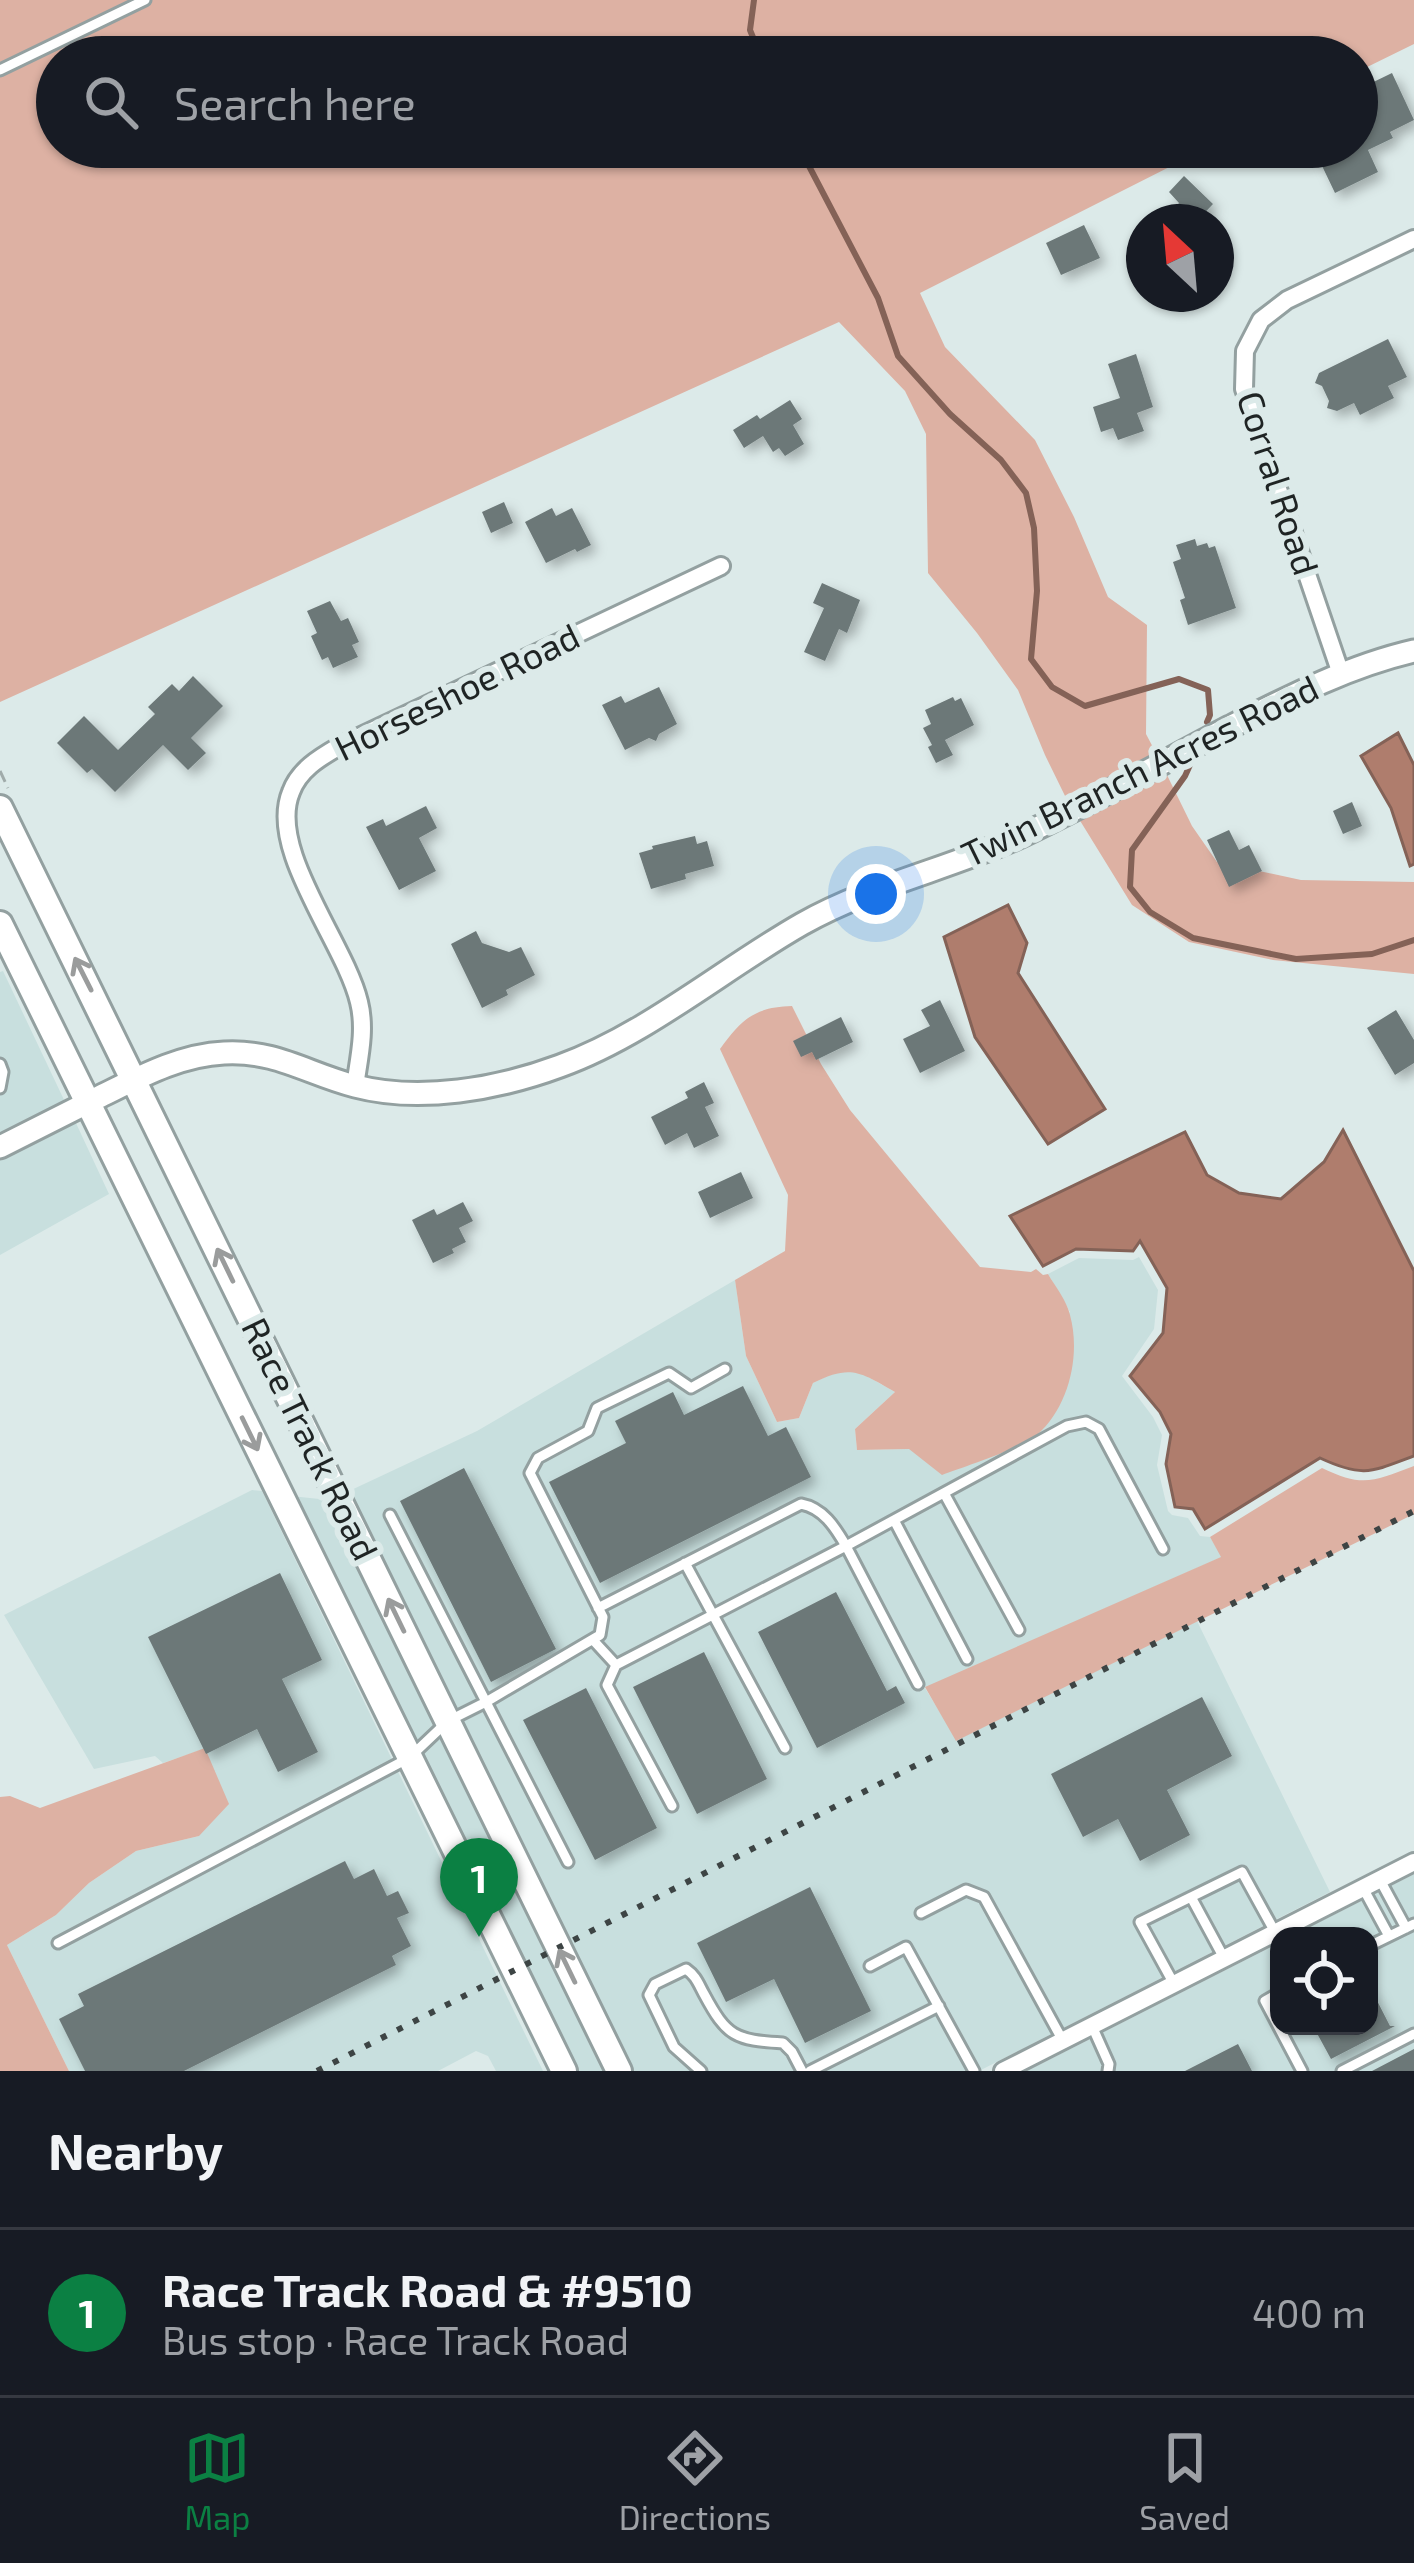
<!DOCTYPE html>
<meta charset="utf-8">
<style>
:root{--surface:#171b24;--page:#20242c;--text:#f1f3f6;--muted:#9ea1a6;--line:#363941;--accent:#0b8043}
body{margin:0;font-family:"Exo 2",sans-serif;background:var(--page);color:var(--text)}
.controls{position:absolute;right:36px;bottom:36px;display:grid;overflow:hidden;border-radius:24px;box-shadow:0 3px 9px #0004}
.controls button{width:108px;height:108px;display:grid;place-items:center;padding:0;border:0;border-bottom:3px solid var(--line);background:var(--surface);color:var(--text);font:60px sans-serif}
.compass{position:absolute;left:1126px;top:204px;width:108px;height:108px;border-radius:50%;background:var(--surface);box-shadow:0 3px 9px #0004;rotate:334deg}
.you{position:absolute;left:876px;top:894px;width:42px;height:42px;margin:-30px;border:9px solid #fff;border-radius:50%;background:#1a73e8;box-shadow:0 0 0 18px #1a73e833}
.badge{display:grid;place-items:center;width:78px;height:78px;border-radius:50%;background:var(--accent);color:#fff;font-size:39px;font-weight:700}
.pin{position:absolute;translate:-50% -99px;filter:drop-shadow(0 3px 6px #0008)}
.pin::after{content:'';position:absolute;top:63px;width:42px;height:36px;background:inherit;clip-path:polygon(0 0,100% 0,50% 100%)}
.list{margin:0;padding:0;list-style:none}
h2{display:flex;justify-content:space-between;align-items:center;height:156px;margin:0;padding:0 48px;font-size:51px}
h2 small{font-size:39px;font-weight:400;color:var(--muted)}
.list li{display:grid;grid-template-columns:78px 1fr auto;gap:36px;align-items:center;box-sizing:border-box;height:168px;padding:0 48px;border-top:3px solid var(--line)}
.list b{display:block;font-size:45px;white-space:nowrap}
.list p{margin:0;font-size:39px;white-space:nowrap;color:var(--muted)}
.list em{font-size:39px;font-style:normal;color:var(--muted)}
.icon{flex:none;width:66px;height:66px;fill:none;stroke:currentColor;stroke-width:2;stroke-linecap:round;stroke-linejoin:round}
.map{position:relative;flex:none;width:1414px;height:2071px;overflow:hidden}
.search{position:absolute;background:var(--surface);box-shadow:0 3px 9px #0004;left:36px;right:36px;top:36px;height:132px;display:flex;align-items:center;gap:30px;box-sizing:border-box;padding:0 42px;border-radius:66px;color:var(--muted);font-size:45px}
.sheet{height:324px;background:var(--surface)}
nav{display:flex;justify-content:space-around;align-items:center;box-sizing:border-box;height:168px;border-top:3px solid var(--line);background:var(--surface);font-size:33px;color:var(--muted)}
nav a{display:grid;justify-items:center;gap:6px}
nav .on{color:var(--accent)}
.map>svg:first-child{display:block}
.built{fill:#c8dfde}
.green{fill:#ddb1a3}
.water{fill:#af7d6d;stroke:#846257;stroke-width:3}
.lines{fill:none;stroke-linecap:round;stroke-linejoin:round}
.stream{stroke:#846257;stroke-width:6}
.building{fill:#6c7878;filter:url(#shadow)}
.service-casing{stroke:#93a0a0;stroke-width:15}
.minor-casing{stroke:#93a0a0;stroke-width:22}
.tertiary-casing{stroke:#93a0a0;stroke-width:27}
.secondary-casing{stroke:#93a0a0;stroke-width:30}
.path{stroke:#a0abaa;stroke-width:3;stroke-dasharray:12 6;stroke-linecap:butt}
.service{stroke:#fff;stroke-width:9}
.minor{stroke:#fff;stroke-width:16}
.tertiary{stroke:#fff;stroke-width:21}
.secondary{stroke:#fff;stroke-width:24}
.rail{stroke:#3d4444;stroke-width:6;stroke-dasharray:6 12;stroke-linecap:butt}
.oneway{stroke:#9a9c9c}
.labels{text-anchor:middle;stroke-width:12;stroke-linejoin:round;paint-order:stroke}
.street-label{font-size:36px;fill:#1f2424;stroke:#dceae9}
</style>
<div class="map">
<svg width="1414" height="2071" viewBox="0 0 1414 2071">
<defs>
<filter id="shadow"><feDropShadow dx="6" dy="6" stdDeviation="6" flood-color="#0004"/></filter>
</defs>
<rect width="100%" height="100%" fill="#dceae9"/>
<path class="built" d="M3 971 65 1102 0 1134V972Z
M75 1121 109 1194 0 1255V1159Z
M1139 1257 1158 1290 1154 1329 1122 1376 1153 1417 1162 1435 1157 1465 1168 1511 1172 1515 1188 1518 1200 1536 1210 1537 1222 1557 925 1688 957 1740 1197 1621 1330 1892 979 2071H630L347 1492 477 1431 735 1280 746 1356 777 1422 799 1418 813 1383 833 1373 856 1370 895 1392 855 1429 857 1450 909 1449 1070 1312 1048 1274 1079 1258 1133 1260Z
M252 1490 262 1491 543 2071H496L488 2056 476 2051 438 2071H69L7 1945 56 1915 89 1883 136 1851 199 1836 204 1749 163 1763 155 1756 94 1769 4 1615Z
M291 1496 329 1500 608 2071H574Z
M1414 1874V2071H1027L1279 1943V2026H1369V1936H1292Z"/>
<path class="green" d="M0 0H1414V44L1357 72V57H57V147H1209L920 293 945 347 1035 440 1074 517 1108 597 1147 625 1146 734 1156 753 1067 800 1045 755 1018 690 977 633 928 573 926 434 905 391 839 322 0 702Z
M1166 773 1192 826 1217 862 1301 880 1414 882V974L1273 960 1189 942 1132 905 1079 819Z
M792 1006 821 1064 850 1110 980 1267 1031 1272 1036 1269 1043 1275 1048 1274C1055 1286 1067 1301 1070 1315 1081 1355 1069 1407 1037 1435 1022 1448 963 1467 942 1475L909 1449 857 1450 855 1429 895 1392C860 1372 851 1364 813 1383L799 1418 777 1422 746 1356 735 1280 785 1251 788 1195 720 1049C741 1020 754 1007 792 1006Z
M1414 1466V1514L956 1741 925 1687 1221 1557 1210 1537 1322 1468C1363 1488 1374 1481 1414 1466Z
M205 1748 229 1804 199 1836 136 1851 89 1883 56 1915 7 1945 69 2071H0V1797L10 1796 40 1808Z"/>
<path class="water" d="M1398 733 1414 765V864L1410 866 1391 808 1361 756Z
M1008 905 1027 943 1018 973 1105 1109 1048 1144 975 1037 944 937Z
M1343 1130 1414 1271V1456C1371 1472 1363 1478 1320 1458L1205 1529 1193 1509 1175 1507 1166 1464 1171 1434 1160 1412 1130 1376 1163 1333 1167 1288 1140 1241 1133 1251 1076 1249 1043 1266 1010 1216 1185 1132 1207 1175 1239 1193 1281 1199 1324 1162Z"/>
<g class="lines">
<path class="stream" d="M754 0 750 30 761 57
M799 147 878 298 898 356 950 414 1001 460 1026 493 1034 528 1037 591 1031 659 1052 687 1085 706 1179 679 1208 690 1210 715 1207 722
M1190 765 1185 776 1132 850 1130 887 1150 912 1193 938 1296 959 1372 954 1414 940"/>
</g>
<path class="building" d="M1392 73 1414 120 1390 132 1393 138 1368 150 1378 172 1335 193 1313 147H1357V90Z
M1184 176 1213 204 1196 222H1162L1179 203 1169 192Z
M1084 225 1100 258 1061 275 1046 243Z
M1388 339 1407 377 1388 386 1394 398 1360 415 1354 403 1337 411 1327 408 1329 401 1322 386 1315 383 1319 373Z
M1136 354 1153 407 1137 413 1144 431 1118 440 1113 428 1101 432 1093 407 1120 398 1108 364Z
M790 400 802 419 793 425 804 444 785 456 779 448 773 452 763 436 744 448 733 430 757 415 760 419Z
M504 502 513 523 491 533 482 512Z
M552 508 556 516 572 508 591 545 577 552 575 549 546 563 525 522Z
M1195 539 1197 546 1207 543 1209 548 1215 546 1236 608 1188 625 1180 600 1185 598 1173 562 1181 559 1176 545Z
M822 583 860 600 847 633 839 629 825 661 804 652 824 608 813 603Z
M330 601 341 621 348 618 359 642 352 645 358 657 333 668 328 657 322 660 311 636 317 633 307 611Z
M193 676 223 706 191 738 206 753 188 770 163 745 115 792 92 769 87 773 57 743 84 716 118 750 155 714 148 707 172 684 179 691Z
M659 687 677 724 659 734 656 741 649 738 625 750 602 705 621 696 625 703Z
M953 697 955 701 961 698 974 725 945 740 953 755 936 763 928 747 932 745 923 728 931 724 925 710Z
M1352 802 1362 826 1343 834 1333 811Z
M426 806 437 828 419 838 436 871 399 890 366 827 383 819 386 826Z
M1229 830 1239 850 1249 845 1262 871 1229 887 1207 840Z
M695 836 697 844 707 841 714 866 685 874 686 879 651 889 639 853 653 849 652 846Z
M476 931 482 943 509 952 521 947 535 975 506 990 508 995 482 1008 451 944Z
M940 1000 965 1051 920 1073 903 1039 930 1026 921 1010Z
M1396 1010 1414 1040V1063L1395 1075 1367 1028Z
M841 1017 853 1042 816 1060 812 1052 801 1057 793 1041Z
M704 1082 714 1103 705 1107 719 1136 694 1148 687 1133 665 1145 651 1117 688 1098 685 1092Z
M741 1172 753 1198 710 1218 698 1192Z
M463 1202 473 1221 459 1228 466 1242 452 1249 454 1253 433 1263 412 1220 434 1209 437 1215Z
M743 1386 768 1436 786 1427 811 1477 600 1583 549 1482 626 1443 615 1421 673 1392 684 1415Z
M464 1468 556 1649 491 1682 400 1501Z
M280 1573 322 1660 282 1679 318 1752 278 1772 257 1729 206 1754 148 1637Z
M836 1592 887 1691 896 1686 905 1703 817 1748 758 1632Z
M704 1652 767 1779 697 1814 633 1687Z
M586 1688 657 1828 595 1860 523 1720Z
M1202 1697 1232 1756 1167 1790 1190 1835 1140 1861 1118 1819 1083 1837 1051 1774Z
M345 1861 354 1879 374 1869 387 1896 398 1891 409 1913 397 1918 411 1946 392 1956 396 1965 184 2071H85L59 2019 84 2006 78 1994Z
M810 1887 871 2011 805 2043 774 1979 726 2002 697 1943Z
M1369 1985 1390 2026H1395L1331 2059 1313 2026H1369Z
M1238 2044 1252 2071H1185Z
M1414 2049V2071H1372Z"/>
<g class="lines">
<defs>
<path id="service" d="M0 70 145 0
M0 1064 3 1072 0 1088
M944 1493 1019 1630
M894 1520 967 1659
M685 1563 785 1748
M593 1640 616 1665 846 1546C835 1527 823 1508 801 1504L598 1608
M616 1665 607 1685 672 1806
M918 1684 846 1546 1067 1426 1086 1422 1099 1429 1163 1549
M568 1862 486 1702 600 1635 603 1617 530 1473 538 1458 588 1431 597 1408 669 1373 691 1388 725 1369
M1380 1880 1406 1928
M1363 1888 1389 1936
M1191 1897 1224 1958
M921 1913 966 1890 984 1897 1063 2041
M58 1943 409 1758 448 1721 486 1702 390 1515
M1369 1946 1414 1924
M870 1966 906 1947 974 2071
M1174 1984 1140 1922 1242 1872 1275 1932
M1279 1993 1265 2001 1302 2071
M1092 2026 1109 2064 1108 2071
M701 2071 674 2047 649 1995 655 1984 686 1969C696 1976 698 1983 704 1994 727 2037 735 2040 783 2043L792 2052 802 2071
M810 2071 939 2006
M1342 2071 1414 2034"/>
<path id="minor" d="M1341 674 1244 389 1245 351 1261 320 1287 300 1414 239
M355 1086C359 1058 366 1030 359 1002 345 943 267 850 291 792 299 770 319 758 338 747L721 566
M1003 2071 1414 1862"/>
<path id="tertiary" d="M0 1147C33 1130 65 1114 97 1098 138 1078 179 1055 224 1053 276 1050 308 1074 355 1086 420 1103 498 1089 560 1066 646 1035 723 969 802 924 871 885 949 869 1021 836 1092 802 1160 764 1230 727 1289 697 1349 666 1414 651"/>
<path id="secondary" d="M0 808 619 2071
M0 924 564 2071"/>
</defs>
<use href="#service" class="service-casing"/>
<use href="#minor" class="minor-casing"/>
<use href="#tertiary" class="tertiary-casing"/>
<use href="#secondary" class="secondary-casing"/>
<path class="path" d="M0 771 8 788"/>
<use href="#service" class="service"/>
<use href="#minor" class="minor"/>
<use href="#tertiary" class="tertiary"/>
<use href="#secondary" class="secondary"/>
<path class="rail" d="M317 2071 1414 1511"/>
</g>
<defs><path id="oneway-shaft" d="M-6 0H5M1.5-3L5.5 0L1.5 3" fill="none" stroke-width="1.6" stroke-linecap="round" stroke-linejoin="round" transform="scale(3)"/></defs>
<g class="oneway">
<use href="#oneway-shaft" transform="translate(83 974) rotate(-117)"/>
<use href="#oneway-shaft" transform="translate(225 1265) rotate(-116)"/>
<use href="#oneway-shaft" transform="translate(250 1434) rotate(64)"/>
<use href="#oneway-shaft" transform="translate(396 1615) rotate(-116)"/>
<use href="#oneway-shaft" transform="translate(567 1966) rotate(-116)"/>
</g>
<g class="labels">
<g class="street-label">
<text transform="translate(1278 483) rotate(72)" y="13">Corral Road</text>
<text transform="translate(457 692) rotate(-26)" y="13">Horseshoe Road</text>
<text transform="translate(1140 771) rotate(-26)" y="13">Twin Branch Acres Road</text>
<text transform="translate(310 1439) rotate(64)" y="13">Race Track Road</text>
</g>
</g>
</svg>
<div class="controls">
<button><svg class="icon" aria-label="locate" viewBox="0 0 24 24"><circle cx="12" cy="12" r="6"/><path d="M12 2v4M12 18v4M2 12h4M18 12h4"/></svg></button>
</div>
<svg class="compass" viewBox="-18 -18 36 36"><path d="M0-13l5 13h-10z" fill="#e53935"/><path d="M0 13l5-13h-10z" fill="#9ea1a6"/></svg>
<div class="you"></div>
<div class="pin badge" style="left:479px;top:1937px">1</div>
<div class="search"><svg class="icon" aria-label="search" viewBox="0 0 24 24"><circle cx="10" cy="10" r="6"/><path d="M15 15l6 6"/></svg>Search here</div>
</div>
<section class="sheet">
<h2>Nearby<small></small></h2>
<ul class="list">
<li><span class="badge">1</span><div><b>Race Track Road &amp; #9510</b><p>Bus stop · Race Track Road</p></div><em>400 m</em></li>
</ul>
</section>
<nav>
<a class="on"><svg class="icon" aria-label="map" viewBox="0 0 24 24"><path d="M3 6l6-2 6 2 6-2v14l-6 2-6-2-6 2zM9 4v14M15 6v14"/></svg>Map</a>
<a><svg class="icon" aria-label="directions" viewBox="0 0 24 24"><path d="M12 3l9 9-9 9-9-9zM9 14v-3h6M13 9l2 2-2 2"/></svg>Directions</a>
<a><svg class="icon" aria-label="saved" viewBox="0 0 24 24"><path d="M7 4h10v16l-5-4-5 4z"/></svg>Saved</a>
</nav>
